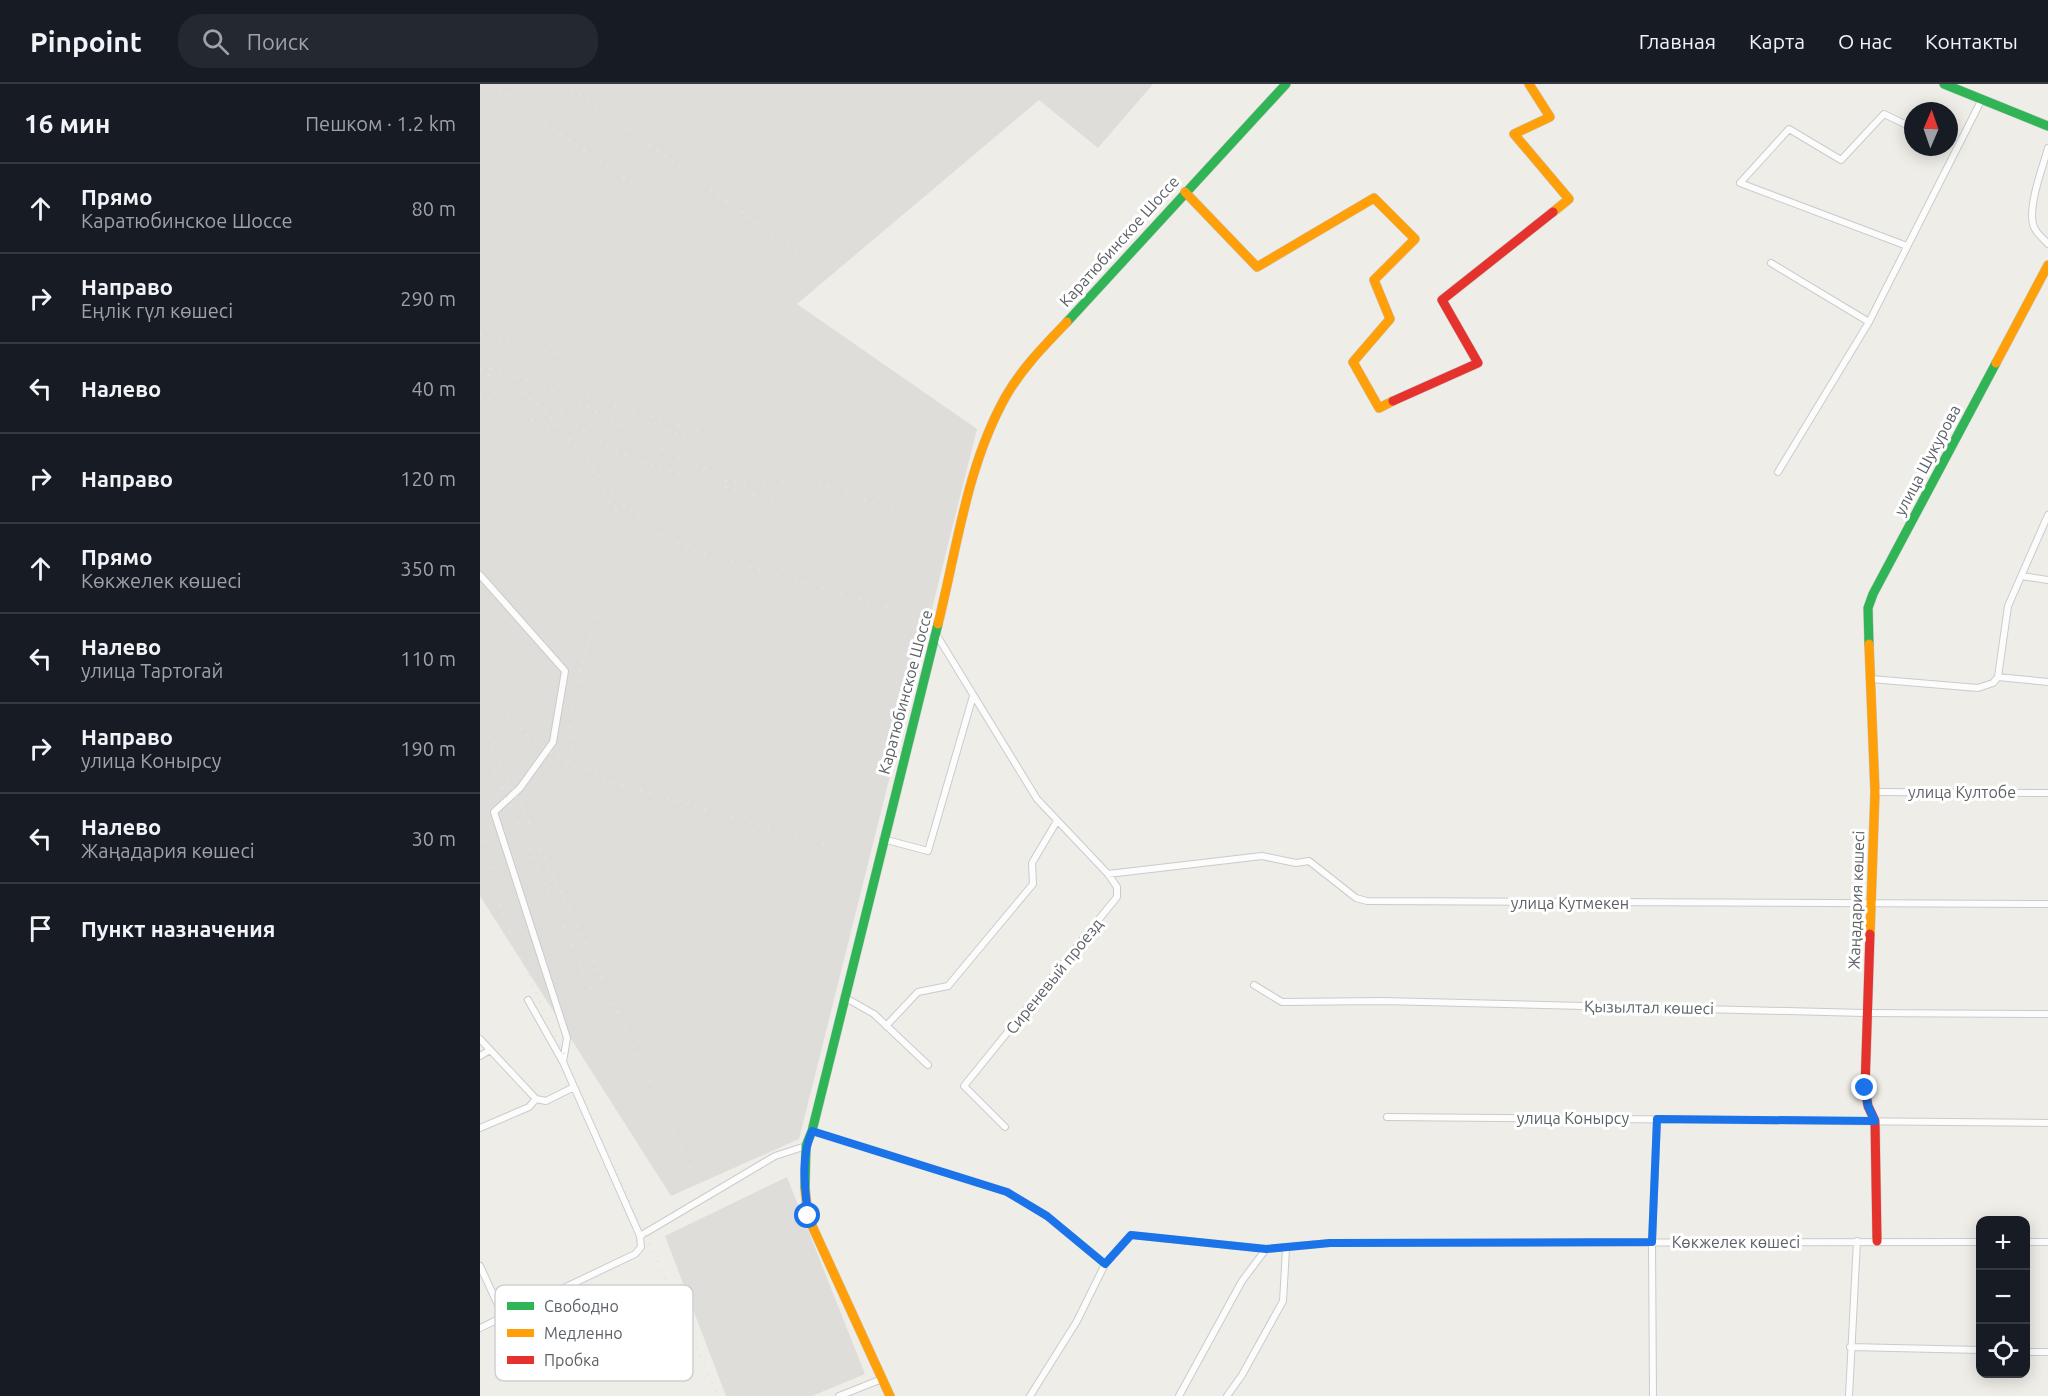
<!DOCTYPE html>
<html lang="ru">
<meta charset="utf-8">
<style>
:root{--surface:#171b24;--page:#242831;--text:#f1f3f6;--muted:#9ea1a6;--line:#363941}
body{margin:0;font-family:Ubuntu,sans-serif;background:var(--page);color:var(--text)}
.controls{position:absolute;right:18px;bottom:18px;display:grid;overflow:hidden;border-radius:12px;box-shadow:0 3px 15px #0003}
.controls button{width:54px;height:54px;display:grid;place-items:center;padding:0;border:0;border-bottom:2px solid var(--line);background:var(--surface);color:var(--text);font:30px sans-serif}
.compass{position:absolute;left:1424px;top:18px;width:54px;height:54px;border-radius:50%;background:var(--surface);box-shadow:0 3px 15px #0003;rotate:2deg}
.stop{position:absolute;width:18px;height:18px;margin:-14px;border:4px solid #1a73e8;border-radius:50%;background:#fff}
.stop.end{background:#1a73e8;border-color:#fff;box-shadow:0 2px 6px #0008}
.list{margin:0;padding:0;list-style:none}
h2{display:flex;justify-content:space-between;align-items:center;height:78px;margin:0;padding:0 24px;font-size:26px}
h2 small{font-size:20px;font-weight:400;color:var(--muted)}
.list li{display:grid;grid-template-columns:39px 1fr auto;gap:18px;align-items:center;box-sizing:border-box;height:90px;padding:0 24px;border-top:2px solid var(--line)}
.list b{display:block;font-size:22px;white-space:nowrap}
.list p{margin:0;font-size:20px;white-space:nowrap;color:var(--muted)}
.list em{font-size:20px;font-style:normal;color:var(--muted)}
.icon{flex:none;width:33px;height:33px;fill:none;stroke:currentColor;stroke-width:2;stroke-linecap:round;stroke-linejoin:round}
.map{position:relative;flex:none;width:1568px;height:1312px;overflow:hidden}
header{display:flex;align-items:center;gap:36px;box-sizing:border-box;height:84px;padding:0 30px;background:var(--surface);border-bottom:2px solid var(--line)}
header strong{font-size:28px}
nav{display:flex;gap:33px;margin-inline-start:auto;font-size:21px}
.search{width:420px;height:54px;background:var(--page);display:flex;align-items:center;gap:15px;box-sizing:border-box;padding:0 21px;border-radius:24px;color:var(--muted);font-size:22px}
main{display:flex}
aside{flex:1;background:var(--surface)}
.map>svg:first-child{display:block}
.industrial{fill:#dfddd9}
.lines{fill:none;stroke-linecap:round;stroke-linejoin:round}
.street-casing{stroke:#cbcbca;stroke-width:8}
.fast-casing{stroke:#c9cac9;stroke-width:10}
.slow-casing{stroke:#c9cac9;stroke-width:10}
.jam-casing{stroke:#c9cac9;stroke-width:10}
.street{stroke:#fcfcfc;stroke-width:6}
.fast{stroke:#30b455;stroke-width:9}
.slow{stroke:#ff9f0a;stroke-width:9}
.jam{stroke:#e5322d;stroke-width:9}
.rail{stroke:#e4e4e4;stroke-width:2;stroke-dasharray:1.5 8;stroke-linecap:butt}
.route{stroke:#1a73e8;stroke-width:8}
.labels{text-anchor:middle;stroke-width:6;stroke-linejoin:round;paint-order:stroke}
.street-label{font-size:16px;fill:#5d6267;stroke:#fff}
.key{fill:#fff;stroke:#ced0d1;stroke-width:1.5}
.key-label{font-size:16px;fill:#5d6267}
</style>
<header>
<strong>Pinpoint</strong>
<div class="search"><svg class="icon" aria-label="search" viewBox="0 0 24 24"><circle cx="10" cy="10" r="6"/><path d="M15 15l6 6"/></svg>Поиск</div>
<nav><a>Главная</a><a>Карта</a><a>О нас</a><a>Контакты</a></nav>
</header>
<main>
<aside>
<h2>16 мин<small>Пешком · 1.2 km</small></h2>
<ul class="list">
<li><svg class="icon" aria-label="ahead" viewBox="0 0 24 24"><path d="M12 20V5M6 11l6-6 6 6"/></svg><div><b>Прямо</b><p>Каратюбинское Шоссе</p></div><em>80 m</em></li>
<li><svg class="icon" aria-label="right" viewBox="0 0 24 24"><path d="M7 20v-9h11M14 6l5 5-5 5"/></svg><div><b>Направо</b><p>Еңлік гүл көшесі</p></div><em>290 m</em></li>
<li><svg class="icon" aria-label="left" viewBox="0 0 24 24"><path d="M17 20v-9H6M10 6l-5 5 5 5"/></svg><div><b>Налево</b></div><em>40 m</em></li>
<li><svg class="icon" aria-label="right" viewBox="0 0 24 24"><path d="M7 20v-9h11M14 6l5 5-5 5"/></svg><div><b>Направо</b></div><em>120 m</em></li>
<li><svg class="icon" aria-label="ahead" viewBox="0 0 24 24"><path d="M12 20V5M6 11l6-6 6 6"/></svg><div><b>Прямо</b><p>Көкжелек көшесі</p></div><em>350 m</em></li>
<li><svg class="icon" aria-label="left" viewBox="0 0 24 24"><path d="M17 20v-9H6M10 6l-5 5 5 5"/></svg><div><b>Налево</b><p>улица Тартогай</p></div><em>110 m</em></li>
<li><svg class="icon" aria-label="right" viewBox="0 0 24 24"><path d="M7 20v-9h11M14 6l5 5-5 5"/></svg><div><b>Направо</b><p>улица Конырсу</p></div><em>190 m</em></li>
<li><svg class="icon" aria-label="left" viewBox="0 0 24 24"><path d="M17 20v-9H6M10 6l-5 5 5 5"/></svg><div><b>Налево</b><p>Жаңадария көшесі</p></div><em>30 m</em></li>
<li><svg class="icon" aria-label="arrive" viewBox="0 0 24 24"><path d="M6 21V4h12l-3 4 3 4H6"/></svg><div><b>Пункт назначения</b></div></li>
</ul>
</aside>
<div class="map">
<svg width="1568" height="1312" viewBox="0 0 1568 1312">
<rect width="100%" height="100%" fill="#eeede8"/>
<path class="industrial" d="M0 0H673L618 64 559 16 317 220 497 345 319 1055 191 1112 0 812Z
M307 1093 385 1290 332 1312H246L185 1152Z"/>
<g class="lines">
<defs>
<path id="street" d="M1568 64C1563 83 1545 128 1555 145 1558 151 1564 155 1568 160
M1427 162 1260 99 1309 45 1361 76 1404 30 1433 44
M1291 179 1389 238 1502 15
M1298 388 1389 238
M0 491 85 587 73 658 40 704 14 728 87 954 83 978
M1542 492 1568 496
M456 550 557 715 628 790 637 803V813L484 1002 525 1043
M1518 593 1568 598
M1391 595 1498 604 1513 599 1518 593 1528 522 1568 431
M1395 708 1568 709
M403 755 448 767 493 612
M628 790 782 772 816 779 829 777 876 814 887 817 1568 820
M774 901 802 918 902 917 1384 929 1568 930
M364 913 394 930 448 981
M406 942 438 908 468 902 553 800 552 779 577 737
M0 955 56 1015
M0 972 10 966
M56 1015 66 1017 94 1003
M907 1033 1568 1039
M0 1044 49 1023 56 1015
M332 1047 527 1108 567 1132 625 1180
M160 1152 295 1072 326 1062
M1546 1158H1568
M0 1182 24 1234
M0 1244 155 1170 161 1163 160 1152 83 978 48 916
M1370 1263 1500 1266
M1546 1268H1568
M359 1312 402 1295
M550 1312 597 1237 625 1180 651 1151 786 1165
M699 1312 762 1197 786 1165 850 1159 1500 1158
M747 1312 762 1291 803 1217 806 1165
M1173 1312 1172 1158 1177 1035
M1369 1312 1377 1157"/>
<path id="fast" d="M1464 0 1568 42
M587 238 806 0
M1389 560 1388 524 1393 510 1516 279
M325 1104 326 1062 332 1047 458 540"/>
<path id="slow" d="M1049 0 1070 33 1034 50 1089 115 1073 128
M705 108 777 183 894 114 935 155 894 196 910 235 873 278 899 324 913 317
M1516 279 1568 181
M458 540C477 464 487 381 526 312 542 284 565 261 587 238
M1389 560 1395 708 1390 850
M325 1104 328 1133 410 1312"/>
<path id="jam" d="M913 317 998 279 962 216 1073 128
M1390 850 1385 1004 1388 1022 1395 1037 1397 1157"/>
</defs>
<use href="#street" class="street-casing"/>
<use href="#fast" class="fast-casing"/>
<use href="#slow" class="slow-casing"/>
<use href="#jam" class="jam-casing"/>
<use href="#street" class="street"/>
<use href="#fast" class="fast"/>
<use href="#slow" class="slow"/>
<use href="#jam" class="jam"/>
<path class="rail" d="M11 0 152 100
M84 0 329 176
M0 250 75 270
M10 284C49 296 85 311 121 330 163 351 201 384 250 389
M0 286 40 307 67 328 144 422 181 450 215 467 410 524
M0 311 62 341 88 365
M98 311 220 347
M66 318 122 360 163 379 207 392 265 399 331 396 414 427
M168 340 219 358
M245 403 293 417
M123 410 152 447
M120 523C111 554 82 634 92 662 99 680 113 688 127 697L346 760
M0 592C24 636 63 669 108 689
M0 635 212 1088
M15 686 119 922
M0 747 24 833 47 888 238 1312"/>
</g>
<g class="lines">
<path class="route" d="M328 1132C325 1103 320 1075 332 1047L527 1108 567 1132 625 1180 651 1151 786 1165 850 1159 1172 1158 1177 1035 1395 1037 1388 1022 1385 1004"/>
</g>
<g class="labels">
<g class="street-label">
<text transform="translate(639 157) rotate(-48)" y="6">Каратюбинское Шоссе</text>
<text transform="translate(1447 376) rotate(-62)" y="6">улица Шукурова</text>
<text transform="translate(425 608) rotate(-75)" y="6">Каратюбинское Шоссе</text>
<text x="1482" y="714">улица Култобе</text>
<text transform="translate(1376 816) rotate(-88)" y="6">Жаңадария көшесі</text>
<text x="1090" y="825">улица Кутмекен</text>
<text transform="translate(574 892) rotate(-51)" y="6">Сиреневый проезд</text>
<text transform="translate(1169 923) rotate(1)" y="6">Қызылтал көшесі</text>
<text x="1093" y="1040">улица Конырсу</text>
<text x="1256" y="1164">Көкжелек көшесі</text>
</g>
</g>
<rect x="15" y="1201" width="198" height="96" rx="9" class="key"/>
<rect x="27" y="1218" width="27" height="8" fill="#30b455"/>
<rect x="27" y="1245" width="27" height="8" fill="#ff9f0a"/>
<rect x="27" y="1272" width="27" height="8" fill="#e5322d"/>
<g class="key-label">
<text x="64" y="1228">Свободно</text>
<text x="64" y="1255">Медленно</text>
<text x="64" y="1282">Пробка</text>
</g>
</svg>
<div class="controls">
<button>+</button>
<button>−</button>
<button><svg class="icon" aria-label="locate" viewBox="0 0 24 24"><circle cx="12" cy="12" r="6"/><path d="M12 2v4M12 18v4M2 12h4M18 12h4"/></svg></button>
</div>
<svg class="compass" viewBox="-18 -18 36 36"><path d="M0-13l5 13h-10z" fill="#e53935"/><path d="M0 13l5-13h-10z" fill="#9ea1a6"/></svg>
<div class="stop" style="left:328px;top:1132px"></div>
<div class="stop end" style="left:1385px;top:1004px"></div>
</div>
</main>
